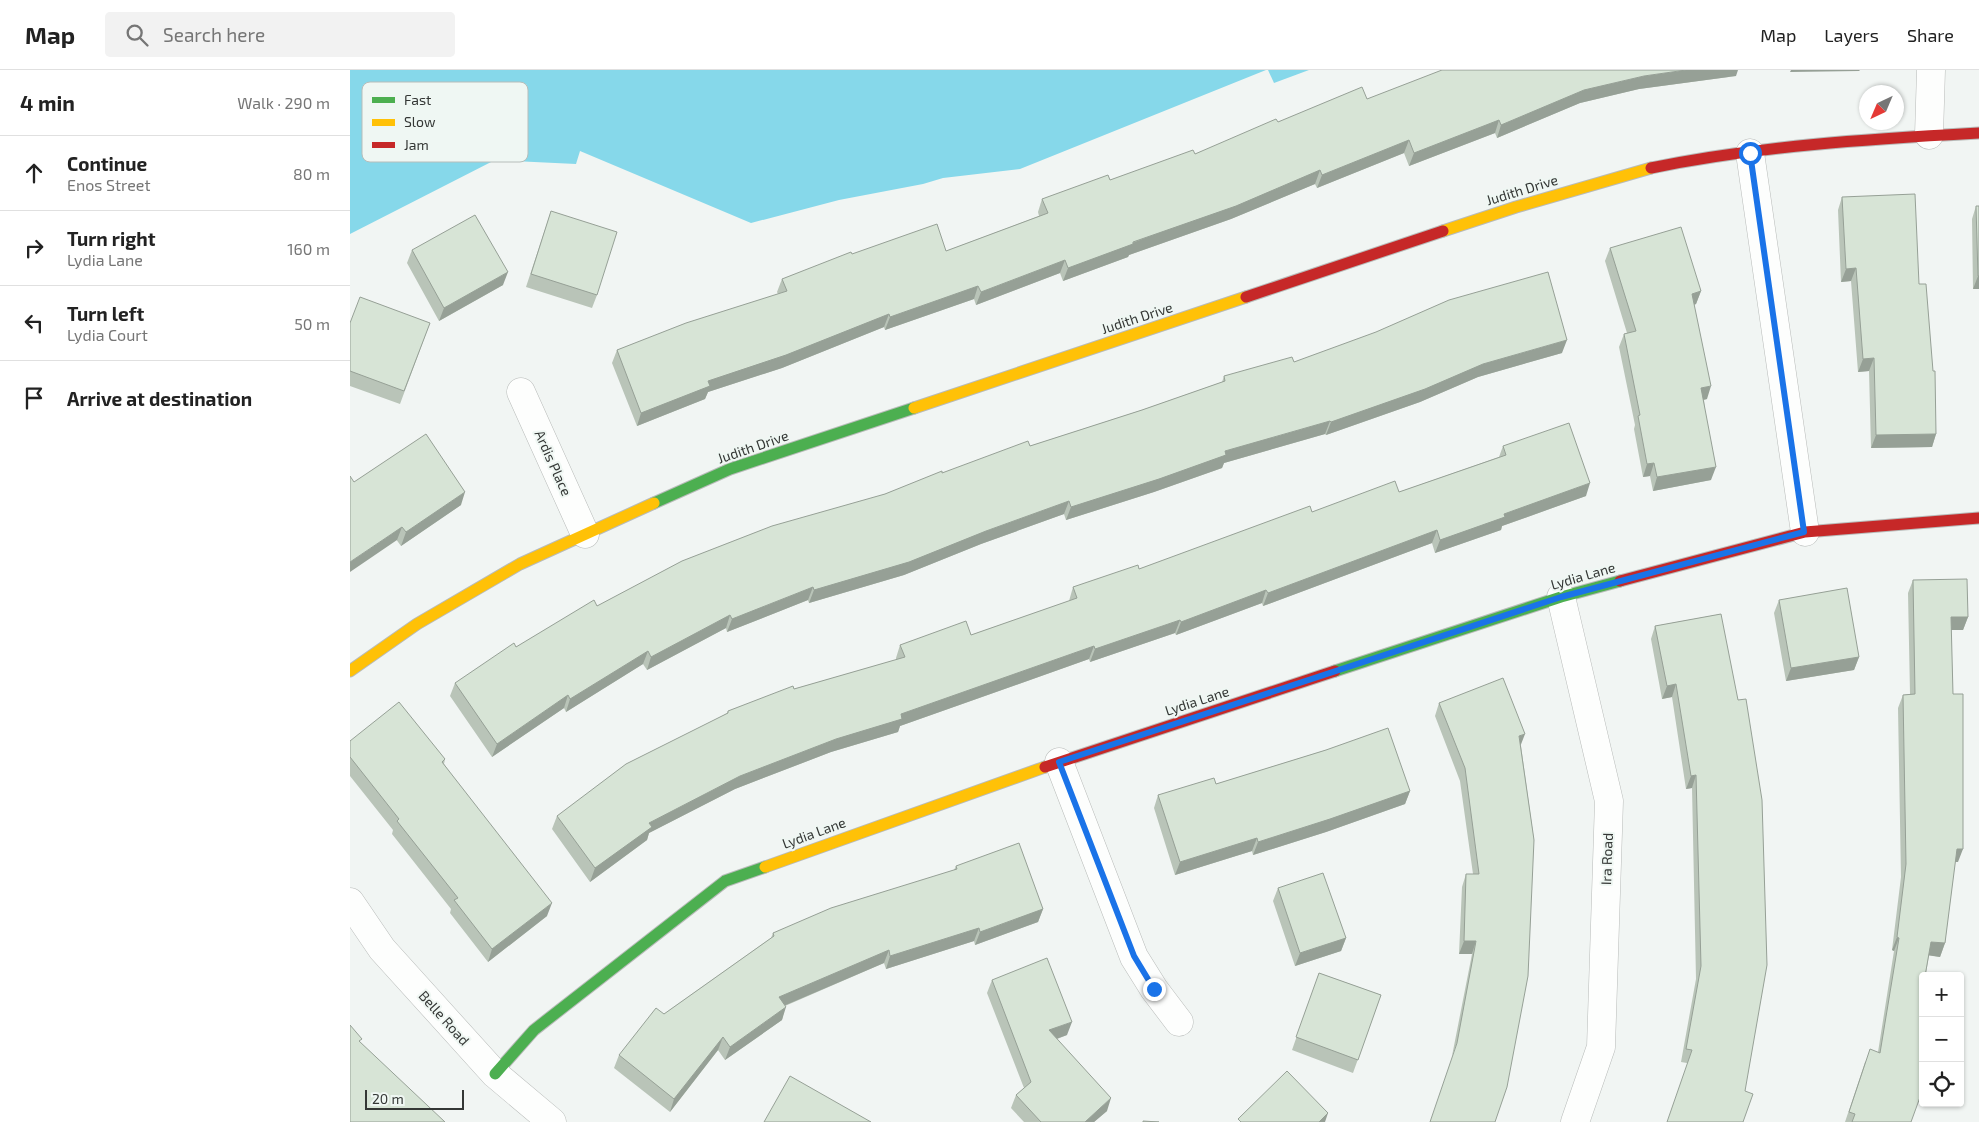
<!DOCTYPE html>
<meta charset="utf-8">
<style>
:root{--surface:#fff;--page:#f2f2f2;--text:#222;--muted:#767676;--line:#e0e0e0}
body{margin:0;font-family:"Exo 2",sans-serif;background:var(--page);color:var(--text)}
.controls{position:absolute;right:15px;bottom:15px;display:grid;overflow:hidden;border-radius:5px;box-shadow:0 1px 4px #0004}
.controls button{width:45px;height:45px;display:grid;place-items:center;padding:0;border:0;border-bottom:1px solid var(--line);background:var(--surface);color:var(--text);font:25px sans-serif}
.compass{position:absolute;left:1509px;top:15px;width:45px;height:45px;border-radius:50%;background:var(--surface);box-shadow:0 1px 4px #0004;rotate:224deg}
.scale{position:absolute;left:15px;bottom:12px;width:99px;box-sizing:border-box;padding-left:5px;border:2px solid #343735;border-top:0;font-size:14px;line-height:18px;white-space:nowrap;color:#343735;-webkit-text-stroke:4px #eff7f3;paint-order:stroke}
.stop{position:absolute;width:15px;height:15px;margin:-11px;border:4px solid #1a73e8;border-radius:50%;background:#fff}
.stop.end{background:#1a73e8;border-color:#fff;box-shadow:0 1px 5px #0008}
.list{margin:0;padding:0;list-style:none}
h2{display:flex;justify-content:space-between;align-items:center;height:65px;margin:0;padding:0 20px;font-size:21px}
h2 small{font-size:16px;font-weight:400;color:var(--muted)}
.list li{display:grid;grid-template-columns:32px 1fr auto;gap:15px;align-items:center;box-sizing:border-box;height:75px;padding:0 20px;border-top:1px solid var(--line)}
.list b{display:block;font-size:19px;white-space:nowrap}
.list p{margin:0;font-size:16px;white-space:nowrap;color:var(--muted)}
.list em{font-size:16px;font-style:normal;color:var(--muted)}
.icon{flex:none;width:28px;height:28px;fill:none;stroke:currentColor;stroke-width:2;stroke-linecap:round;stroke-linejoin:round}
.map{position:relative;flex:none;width:1629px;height:1052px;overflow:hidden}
header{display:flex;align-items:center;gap:30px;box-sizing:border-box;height:70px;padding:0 25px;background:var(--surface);border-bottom:1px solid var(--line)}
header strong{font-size:24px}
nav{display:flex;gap:28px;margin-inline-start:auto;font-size:18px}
.search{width:350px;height:45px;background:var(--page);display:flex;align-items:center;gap:12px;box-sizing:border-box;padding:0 18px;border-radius:5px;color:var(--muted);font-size:19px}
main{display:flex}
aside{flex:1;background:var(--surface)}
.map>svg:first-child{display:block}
.water{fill:#86d8ea}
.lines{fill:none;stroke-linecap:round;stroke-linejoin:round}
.street-casing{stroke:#b8bbb9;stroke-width:29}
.fast-casing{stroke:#b8bbb9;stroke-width:13}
.slow-casing{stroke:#b8bbb9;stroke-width:13}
.jam-casing{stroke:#b8bbb9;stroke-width:13}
.street{stroke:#fdfefd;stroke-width:28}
.fast{stroke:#4caf50;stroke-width:11}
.slow{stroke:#ffc107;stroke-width:11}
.jam{stroke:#c62828;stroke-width:11}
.wall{fill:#b9c4b8}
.shaded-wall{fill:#96a096}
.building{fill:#d7e4d6;stroke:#96a096}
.route{stroke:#1a73e8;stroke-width:6}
.labels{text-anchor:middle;stroke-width:4;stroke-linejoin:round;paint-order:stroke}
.street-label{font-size:14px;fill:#343735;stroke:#eff7f3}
.key{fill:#eff7f3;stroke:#b7bdba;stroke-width:1}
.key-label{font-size:14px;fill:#343735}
</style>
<header>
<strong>Map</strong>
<div class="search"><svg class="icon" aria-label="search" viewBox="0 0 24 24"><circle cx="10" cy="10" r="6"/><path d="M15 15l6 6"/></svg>Search here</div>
<nav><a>Map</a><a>Layers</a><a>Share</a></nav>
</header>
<main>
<aside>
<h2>4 min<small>Walk · 290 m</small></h2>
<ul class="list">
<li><svg class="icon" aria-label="ahead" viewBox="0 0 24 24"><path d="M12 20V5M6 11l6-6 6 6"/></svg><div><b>Continue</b><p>Enos Street</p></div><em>80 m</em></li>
<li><svg class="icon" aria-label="right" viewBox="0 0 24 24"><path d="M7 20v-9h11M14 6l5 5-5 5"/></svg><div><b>Turn right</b><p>Lydia Lane</p></div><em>160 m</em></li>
<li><svg class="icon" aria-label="left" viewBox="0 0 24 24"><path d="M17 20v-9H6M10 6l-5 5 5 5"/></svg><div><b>Turn left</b><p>Lydia Court</p></div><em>50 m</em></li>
<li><svg class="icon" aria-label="arrive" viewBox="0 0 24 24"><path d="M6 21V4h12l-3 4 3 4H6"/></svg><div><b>Arrive at destination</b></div></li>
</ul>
</aside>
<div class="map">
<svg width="1629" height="1052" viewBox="0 0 1629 1052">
<rect width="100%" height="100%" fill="#f1f5f3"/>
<path class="water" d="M0 0H916L670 99 593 108 573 114 489 130 401 153 230 81 226 94 145 90 0 164Z
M918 0H959L924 13Z"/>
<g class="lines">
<defs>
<path id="street" d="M1579 65 1581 0
M1400 83 1455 462
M171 322 235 464
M1211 527 1259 731 1251 977 1225 1052
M709 692 784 887 804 919 829 952
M0 832 32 879 145 1004 202 1052"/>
<path id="fast" d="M304 433 380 399 564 338
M985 601 1211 527 1270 511
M145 1004 184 960 375 811 415 797"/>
<path id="slow" d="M1093 161 1166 137 1301 98
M564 338 896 227
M0 601 67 554 170 494 304 433
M415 797 695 697"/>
<path id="jam" d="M1301 98C1408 76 1519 69 1629 63
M896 227 1093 161
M1270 511 1455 462 1629 448
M695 697 985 601"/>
</defs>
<use href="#street" class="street-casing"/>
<use href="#fast" class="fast-casing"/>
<use href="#slow" class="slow-casing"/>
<use href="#jam" class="jam-casing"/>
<use href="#street" class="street"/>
<use href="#fast" class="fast"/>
<use href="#slow" class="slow"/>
<use href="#jam" class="jam"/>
</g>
<path class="wall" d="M1386 6 1289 19 1230 33 1147 68 1145 63 1059 96 1054 83 967 118 965 114 881 149 779 185 778 187 713 211 710 203 626 235 624 229 535 260 534 257 432 298 358 322 355 329 287 356 262 293 267 280 428 224 427 222 432 209 502 184 596 181 689 146 688 142 692 129 760 110 845 84 928 52 1017 29Z
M1492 127 1569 214 1586 364 1582 377 1521 378 1519 301 1508 302 1501 211 1491 212 1488 140Z
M1626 136 1629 219H1623L1622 149Z
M201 141 247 225 242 238 176 217Z
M1260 178 1351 221 1346 234 1344 235 1357 329 1354 330 1361 410 1303 421 1300 406 1293 407 1284 359 1285 355 1269 277 1274 264 1277 263 1255 191Z
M62 180 153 215 89 251 57 193Z
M0 253H80L50 334 0 316Z
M1212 283 1128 307 1070 332 976 365 975 364 874 393 872 398 804 422 716 450 714 444 631 474 554 505 459 533 458 530 377 562 376 558 297 600 293 594 216 642 214 638 142 687 100 626 105 613 166 577 247 536 535 424 592 403 680 376 792 340 872 312 874 306 944 292Z
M1153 376 1236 426 1152 456 1151 460 1085 483 1082 473 913 536 912 533 826 565 825 563 740 592 739 589 550 656 548 662 481 682 385 719 299 763 297 770 240 812 202 759 207 746 377 643 378 641 444 619 546 590V588L550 575 621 565 719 531 723 517 789 499 962 442 1049 422 1149 387Z
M4 412 111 435 51 476Z
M1563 510 1618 547 1613 560H1601L1608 792H1605L1595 873 1590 887 1579 885 1571 934 1561 1052H1495L1515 992 1528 982 1544 881 1542 880 1551 807 1548 638 1553 625 1560 624 1558 523Z
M1429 530 1509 587 1504 600 1436 611 1424 543Z
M1371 544 1395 1021 1393 1052 1337 993 1331 992 1346 909 1342 718 1336 719 1322 627 1312 629 1301 569 1305 556Z
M1089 633 1171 676 1184 770 1102 986 1122 884H1109L1112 817 1116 804H1123L1110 711 1085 646Z
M0 671 95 689 94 694 197 846 138 892 100 843 101 839 42 764 43 760 0 706Z
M976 680 1060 721 1055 734 976 762 903 785 902 781 825 805 804 738 808 725 866 714Z
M606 796 693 839 688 852 625 875 624 871 536 899 534 893 435 936 432 950 375 990 368 980 320 1042 264 998 269 985 314 944 421 868 423 863 604 800Z
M928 818 996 868 991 881 945 896 923 831Z
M969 903 1031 925 1003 1003 942 980Z
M642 910 717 965 707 969 757 1041 744 1052H674L661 1038 666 1025 674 1018 637 923Z"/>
<path class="shaded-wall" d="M1336 0H1388L1386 6 1289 19 1230 33 1147 68 1151 55 1234 20 1294 6Z
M1441 0H1510L1509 1 1440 2Z
M1149 50 1145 63 1059 96 1064 83Z
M1059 70 1054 83 967 118 972 105Z
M970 100 965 114 881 149 779 185 778 187 713 211 718 198Z
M715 190 710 203 626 235 631 222Z
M1506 198 1501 211 1491 212 1496 199Z
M158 202 153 215 89 251 94 238Z
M1628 206H1629V219H1623Z
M628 216 624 229 535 260 540 247Z
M1351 221 1346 234 1337 237 1342 224Z
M539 244 534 257 432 298 358 322 355 329 287 356 291 343 358 311Z
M1217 270 1212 283 1128 307 1070 332 976 365 981 352 1133 294Z
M1524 288 1519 301 1508 302 1513 289Z
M1361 316 1357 329 1347 331 1351 318Z
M980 351 975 364 874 393 872 398 804 422 716 450 721 437 875 381Z
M1586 364 1582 377 1521 378 1526 365Z
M1304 393 1300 406 1293 407 1297 394Z
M1366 397 1361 410 1303 421 1307 407Z
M1240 413 1236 426 1152 456 1151 460 1085 483 1090 470 1154 444Z
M115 422 111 435 51 476 56 462Z
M719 431 714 444 631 474 554 505 459 533 464 520 636 461Z
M52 457 47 470 0 502V492Z
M1087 460 1082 473 913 536 918 523Z
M463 517 458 530 377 562 382 549Z
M916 520 912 533 826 565 831 552Z
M380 545 376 558 297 600 301 587Z
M1601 547H1618L1613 560H1596Z
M830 550 825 563 740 592 745 579Z
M744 576 739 589 550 656 548 662 481 682 385 719 299 763 297 770 240 812 245 798 299 753 390 706 551 644Z
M298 581 293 594 216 642 220 629Z
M1509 587 1504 600 1436 611 1441 598Z
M1326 614 1322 627 1312 629 1317 616Z
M218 625 214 638 142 687 147 674Z
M1175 664 1170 677 1169 666Z
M1346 705 1342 718 1336 719 1341 706Z
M1060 721 1055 734 976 762 903 785 908 772Z
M907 768 902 781 825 805 830 792Z
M1607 779H1613L1608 792H1602Z
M202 833 197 846 138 892 142 879Z
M693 839 688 852 625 875 630 862Z
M629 858 624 871 536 899 540 886Z
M1547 867 1549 868 1544 881 1542 880Z
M996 868 991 881 945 896 950 883Z
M1114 871H1126L1122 884H1109Z
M1581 872 1595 873 1590 887 1576 885Z
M539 880 534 893 424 940 429 927Z
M436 937 432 950 375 990 380 977Z
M722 952 717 965 695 973 699 960Z
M373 967 368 980 320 1042 324 1029Z
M761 1028 757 1041 744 1052H735Z
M978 1043 975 1052H969Z"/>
<path class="building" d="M1092 0H1336L1294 6 1234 20 1151 55 1149 50 1064 83 1059 70 972 105 970 100 886 136 783 172V174L718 198 715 190 631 222 628 216 540 247 539 244 436 285 358 311 360 316 291 343 267 280 336 253 437 221 432 209 501 182 502 184 587 154 596 181 698 143 692 129 758 105 760 110 843 80 845 84 926 49 928 52 1012 17 1017 29Z
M1565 124 1569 214H1576L1583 301H1585L1586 364 1526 365 1524 288 1513 289 1506 198 1496 199 1492 127Z
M1626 136H1629V206H1628Z
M201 141 267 162 247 225 181 204Z
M125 145 158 202 94 238 62 180Z
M1331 157 1351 221 1342 224 1361 316 1351 318 1366 397 1307 407 1304 393 1297 394 1288 346 1290 345 1274 264 1286 261 1260 178Z
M1198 202 1217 270 1133 294 1075 319 981 352 980 351 875 381 876 385 809 409 721 437 719 431 636 461 559 492 464 520 463 517 382 549 380 545 301 587 298 581 220 629 218 625 147 674 105 613 164 573 166 577 244 530 247 536 332 491 422 456 535 424 592 401V403L678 371 680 376 792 340 875 311 874 306 942 287 944 292 1026 262 1099 230Z
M10 227 80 253 54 321 0 301V253Z
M1219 353 1240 413 1154 444 1155 447 1090 470 1087 460 918 523 916 520 831 552 830 550 745 579 744 576 551 644 552 649 486 669 390 706 299 753 302 757 245 798 207 746 276 694 378 643V641L443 616 444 619 555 587 550 575 616 551 621 565 727 528 723 517 788 495 789 499 960 436 962 442 1045 411 1049 422 1156 385 1153 376Z
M76 364 115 422 56 462 52 457 0 492V406L4 412Z
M1617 509 1618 547H1601L1603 624H1613V779H1607L1595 873 1581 872 1575 906H1573V922L1571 934H1573V1019L1561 1052H1502L1505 1044 1499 1042 1520 979 1530 983 1549 868 1547 867 1556 794 1553 625 1565 624 1563 510Z
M1497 518 1509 587 1441 598 1429 530Z
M1371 544 1388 630 1396 629 1412 730 1417 895 1395 1021 1403 1024 1393 1052H1317L1342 980 1336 979 1351 896 1346 705 1341 706 1326 614 1317 616 1305 556Z
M1153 608 1175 664 1169 666 1184 770 1178 906 1157 1017 1145 1052H1080L1107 973 1126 871H1114L1116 804H1129L1115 698 1089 633Z
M49 632 95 689 92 692 202 833 142 879 104 830 108 828 47 751 49 749 0 687V671Z
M1038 658 1060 721 980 749 908 772 907 768 830 792 808 725 864 708 866 714 976 680Z
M669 773 693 839 630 862 629 858 540 886 539 880 429 927 436 937 380 977 373 967 324 1029 269 985 306 938 314 944 424 866 423 863 481 838 607 799 606 796Z
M973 803 996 868 950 883 928 818Z
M697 888 722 952 699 960 761 1028 735 1052H691L666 1025 681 1012 642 910Z
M969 903 1031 925 1008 990 946 967Z
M0 955 12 969 9 971 95 1052H0Z
M937 1001 978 1043 969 1052H891L888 1049Z
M440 1006 521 1052H414Z
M793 1051 809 1052H793Z"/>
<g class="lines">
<path class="route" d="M804 919 784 886 709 692 1211 527 1454 462 1400 83"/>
</g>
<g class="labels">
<g class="street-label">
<text transform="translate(1172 120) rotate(-17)" y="5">Judith Drive</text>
<text transform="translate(787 248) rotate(-18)" y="5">Judith Drive</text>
<text transform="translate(403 377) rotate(-19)" y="5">Judith Drive</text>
<text transform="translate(203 393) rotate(66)" y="5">Ardis Place</text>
<text transform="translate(1233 506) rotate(-16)" y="5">Lydia Lane</text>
<text transform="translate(847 631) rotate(-18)" y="5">Lydia Lane</text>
<text transform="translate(464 763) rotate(-20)" y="5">Lydia Lane</text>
<text transform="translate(1257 789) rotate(-88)" y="5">Ira Road</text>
<text transform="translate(94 948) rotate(48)" y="5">Belle Road</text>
</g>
</g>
<rect x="12" y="12" width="166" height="80" rx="8" class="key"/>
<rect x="22" y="27" width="23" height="6" fill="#4caf50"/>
<rect x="22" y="49" width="23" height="7" fill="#ffc107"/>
<rect x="22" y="72" width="23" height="6" fill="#c62828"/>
<g class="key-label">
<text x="54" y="35">Fast</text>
<text x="54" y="57">Slow</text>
<text x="54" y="80">Jam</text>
</g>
</svg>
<div class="controls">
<button>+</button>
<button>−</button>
<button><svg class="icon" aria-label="locate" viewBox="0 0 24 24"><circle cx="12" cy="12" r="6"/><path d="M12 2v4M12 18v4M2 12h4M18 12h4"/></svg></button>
</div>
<svg class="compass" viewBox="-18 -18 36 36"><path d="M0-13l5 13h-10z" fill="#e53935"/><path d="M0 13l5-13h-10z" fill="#767676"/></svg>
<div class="scale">20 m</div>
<div class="stop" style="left:1400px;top:83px"></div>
<div class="stop end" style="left:804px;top:919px"></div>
</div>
</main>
